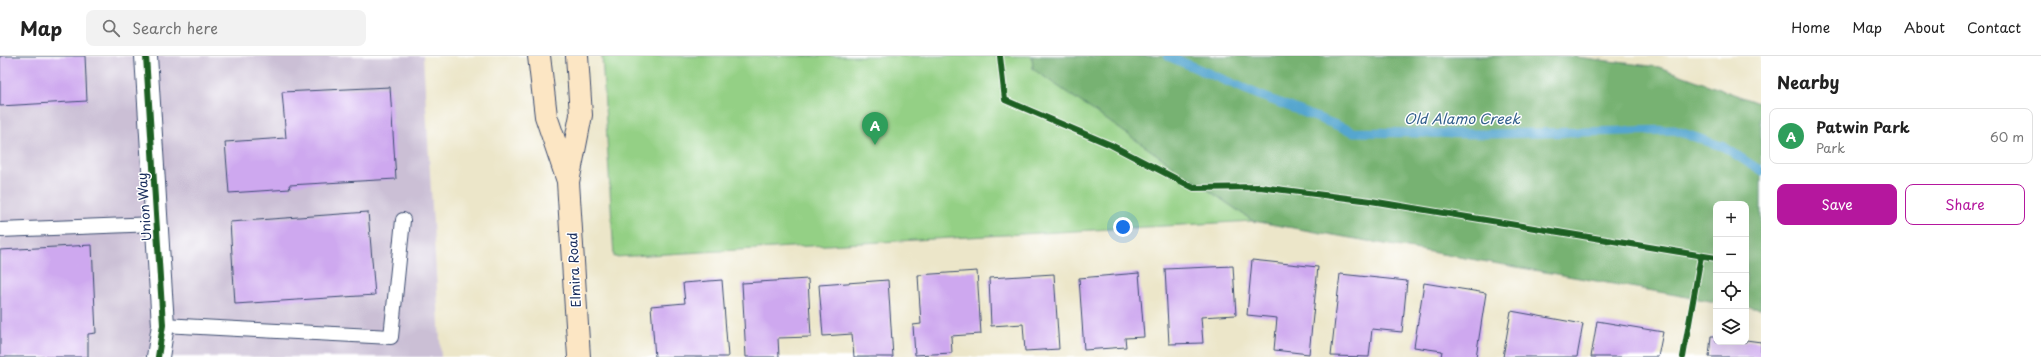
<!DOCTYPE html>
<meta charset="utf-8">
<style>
:root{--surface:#fff;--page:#f2f2f2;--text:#222;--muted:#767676;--line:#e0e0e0;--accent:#b5179e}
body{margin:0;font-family:"Playpen Sans",sans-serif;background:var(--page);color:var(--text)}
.controls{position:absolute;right:12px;bottom:12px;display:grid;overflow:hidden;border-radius:8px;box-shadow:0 4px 16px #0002}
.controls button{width:36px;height:36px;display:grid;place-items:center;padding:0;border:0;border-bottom:1px solid var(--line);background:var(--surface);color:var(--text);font:20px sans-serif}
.you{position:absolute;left:1123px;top:171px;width:14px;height:14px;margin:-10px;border:3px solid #fff;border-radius:50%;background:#1a73e8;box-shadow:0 0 0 6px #1a73e833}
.badge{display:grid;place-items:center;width:26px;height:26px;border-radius:50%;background:var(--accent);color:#fff;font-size:13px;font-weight:700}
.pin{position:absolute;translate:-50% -33px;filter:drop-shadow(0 1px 2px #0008)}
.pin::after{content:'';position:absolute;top:21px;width:14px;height:12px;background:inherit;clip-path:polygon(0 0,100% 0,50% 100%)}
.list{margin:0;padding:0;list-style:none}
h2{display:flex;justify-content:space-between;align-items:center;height:52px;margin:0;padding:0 16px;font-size:17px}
h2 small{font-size:13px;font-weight:400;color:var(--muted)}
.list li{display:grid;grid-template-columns:26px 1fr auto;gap:12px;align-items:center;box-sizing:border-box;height:56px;margin:0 8px 8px;padding:0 8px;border:1px solid var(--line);border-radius:8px}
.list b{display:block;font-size:15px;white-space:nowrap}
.list p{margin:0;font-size:13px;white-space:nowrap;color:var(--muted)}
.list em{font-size:13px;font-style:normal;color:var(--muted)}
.actions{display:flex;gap:8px;padding:12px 16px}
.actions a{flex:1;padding:9px 0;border:1px solid var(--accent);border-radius:8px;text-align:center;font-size:14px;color:var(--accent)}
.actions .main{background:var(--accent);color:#fff}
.icon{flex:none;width:22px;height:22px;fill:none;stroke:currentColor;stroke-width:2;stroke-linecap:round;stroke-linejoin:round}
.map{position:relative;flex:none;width:1761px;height:301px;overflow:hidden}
header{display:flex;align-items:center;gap:24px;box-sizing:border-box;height:56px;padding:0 20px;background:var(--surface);border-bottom:1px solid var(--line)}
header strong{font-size:19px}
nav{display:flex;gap:22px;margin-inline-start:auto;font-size:14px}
.search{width:280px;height:36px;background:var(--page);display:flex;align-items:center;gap:10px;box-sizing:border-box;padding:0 14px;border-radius:8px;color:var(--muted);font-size:15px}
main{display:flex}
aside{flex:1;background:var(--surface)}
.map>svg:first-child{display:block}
.industrial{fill:#cbbfd5}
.green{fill:#94d085;stroke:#588072}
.forest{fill:#77b272;stroke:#497068}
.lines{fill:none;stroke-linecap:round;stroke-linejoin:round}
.stream{stroke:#54a6cf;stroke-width:9}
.building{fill:#cea8ef}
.lane-casing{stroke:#3a4a6e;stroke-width:16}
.street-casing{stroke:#3a4a6e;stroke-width:24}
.secondary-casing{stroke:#3a4a6e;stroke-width:24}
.lane{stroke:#fff;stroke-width:14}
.street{stroke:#fff;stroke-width:22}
.secondary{stroke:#fce6c4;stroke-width:22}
.cycleway-casing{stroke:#fff;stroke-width:8}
.cycleway{stroke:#1b5e20;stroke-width:6}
.labels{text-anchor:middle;stroke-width:3;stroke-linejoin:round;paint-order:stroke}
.street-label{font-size:13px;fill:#1b2f5e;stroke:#fff}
.water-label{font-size:14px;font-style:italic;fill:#325f8b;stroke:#fff}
</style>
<header>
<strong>Map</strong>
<div class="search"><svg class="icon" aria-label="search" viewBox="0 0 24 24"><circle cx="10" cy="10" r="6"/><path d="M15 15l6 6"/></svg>Search here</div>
<nav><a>Home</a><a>Map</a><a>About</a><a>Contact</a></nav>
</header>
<main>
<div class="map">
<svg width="1761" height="301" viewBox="0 0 1761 301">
<rect width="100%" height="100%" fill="#fff"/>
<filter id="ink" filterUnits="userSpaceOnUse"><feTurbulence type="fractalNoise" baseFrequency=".025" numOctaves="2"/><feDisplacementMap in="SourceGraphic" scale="8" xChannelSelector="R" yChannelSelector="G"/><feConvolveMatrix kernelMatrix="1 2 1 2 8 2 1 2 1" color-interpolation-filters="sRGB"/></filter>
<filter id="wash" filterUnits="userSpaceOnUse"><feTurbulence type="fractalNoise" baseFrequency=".012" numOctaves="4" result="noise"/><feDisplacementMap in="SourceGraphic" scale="16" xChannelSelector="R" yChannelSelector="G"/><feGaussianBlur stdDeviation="0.9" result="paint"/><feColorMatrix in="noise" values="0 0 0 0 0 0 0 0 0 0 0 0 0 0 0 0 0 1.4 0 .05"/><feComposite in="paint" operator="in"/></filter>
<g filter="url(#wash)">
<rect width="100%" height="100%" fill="#ece6c9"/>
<path class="industrial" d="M0 0H423L441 301H0Z"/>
<path class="green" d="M602 0H1032L1034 13 1253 165 614 201Z"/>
<path class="forest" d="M1032 0H1568L1659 11 1761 48V253L1746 251V148H1716V246L1253 165 1033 13Z"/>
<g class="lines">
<path class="stream" d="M1168 0 1259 39 1354 76 1485 78 1674 74 1724 91 1761 115"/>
</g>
<g id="blocks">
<path class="building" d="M0 0H85L87 45 0 50Z
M390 31 396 123 289 129 290 133 229 137 225 86 286 82 282 36Z
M368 156 375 239 235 248 230 166Z
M92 189 96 277 88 278V301H0V194Z
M1252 204 1318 211 1309 298 1274 294 1277 262 1247 259Z
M1233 210 1236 259 1201 261 1203 287 1169 288 1165 213Z
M977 215 981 278 951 280 952 297 915 299 913 269 921 268 918 219Z
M1139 217 1144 281 1125 282 1126 291 1084 294 1079 222Z
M1054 218 1059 293 1025 295 1023 268 991 270 989 222Z
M1340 218 1407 225 1402 276 1372 273 1369 301 1331 300Z
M808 223 811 281 778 282 779 301H746L742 227Z
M722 224 728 301H655L651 250 685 247 683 227Z
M888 224 893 301H854L852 278 823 280 819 229Z
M1424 227 1486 237 1476 301H1441L1442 295 1414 291Z
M1511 255 1583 268 1577 301H1503Z
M1597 265 1663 276 1658 301H1591Z
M1711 280H1716V286H1746V284L1761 286V301H1709Z"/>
</g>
</g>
<g filter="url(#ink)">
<use href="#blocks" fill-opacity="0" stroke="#3a4a6e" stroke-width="1"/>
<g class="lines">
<defs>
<path id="lane" d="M0 174 156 168
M163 269 391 281 403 164"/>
<path id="street" d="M146 0 163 269 158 301"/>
<path id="secondary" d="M539 0 546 60 568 125
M577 0 581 59 568 126 579 301"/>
</defs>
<use href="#lane" class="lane-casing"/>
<use href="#street" class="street-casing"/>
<use href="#secondary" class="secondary-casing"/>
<use href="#lane" class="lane"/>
<use href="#street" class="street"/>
<use href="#secondary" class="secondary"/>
<defs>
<path id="cycleway" d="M146 0 163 269 158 301
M1000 0 1005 44 1111 89 1194 132 1260 131 1371 145 1716 202
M1683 301 1701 200"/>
</defs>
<use href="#cycleway" class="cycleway-casing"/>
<use href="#cycleway" class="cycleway"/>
</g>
</g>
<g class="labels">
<g class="street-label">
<text transform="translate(144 151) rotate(-94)" y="5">Union Way</text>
<text transform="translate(574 214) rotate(-93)" y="5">Elmira Road</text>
</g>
<g class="water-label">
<text x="1462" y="68">Old Alamo Creek</text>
</g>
</g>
</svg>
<div class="controls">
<button>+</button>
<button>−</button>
<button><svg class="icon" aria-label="locate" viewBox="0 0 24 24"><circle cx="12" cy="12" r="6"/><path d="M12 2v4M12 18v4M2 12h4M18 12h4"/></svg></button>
<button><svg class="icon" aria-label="layers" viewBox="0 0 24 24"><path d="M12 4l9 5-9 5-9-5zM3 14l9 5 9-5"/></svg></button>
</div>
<div class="you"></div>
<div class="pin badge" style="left:875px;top:89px;background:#2e9e5b">A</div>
</div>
<aside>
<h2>Nearby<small></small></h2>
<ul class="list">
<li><span class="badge" style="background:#2e9e5b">A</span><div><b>Patwin Park</b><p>Park</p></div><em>60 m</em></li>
</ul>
<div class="actions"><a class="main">Save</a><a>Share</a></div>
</aside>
</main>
